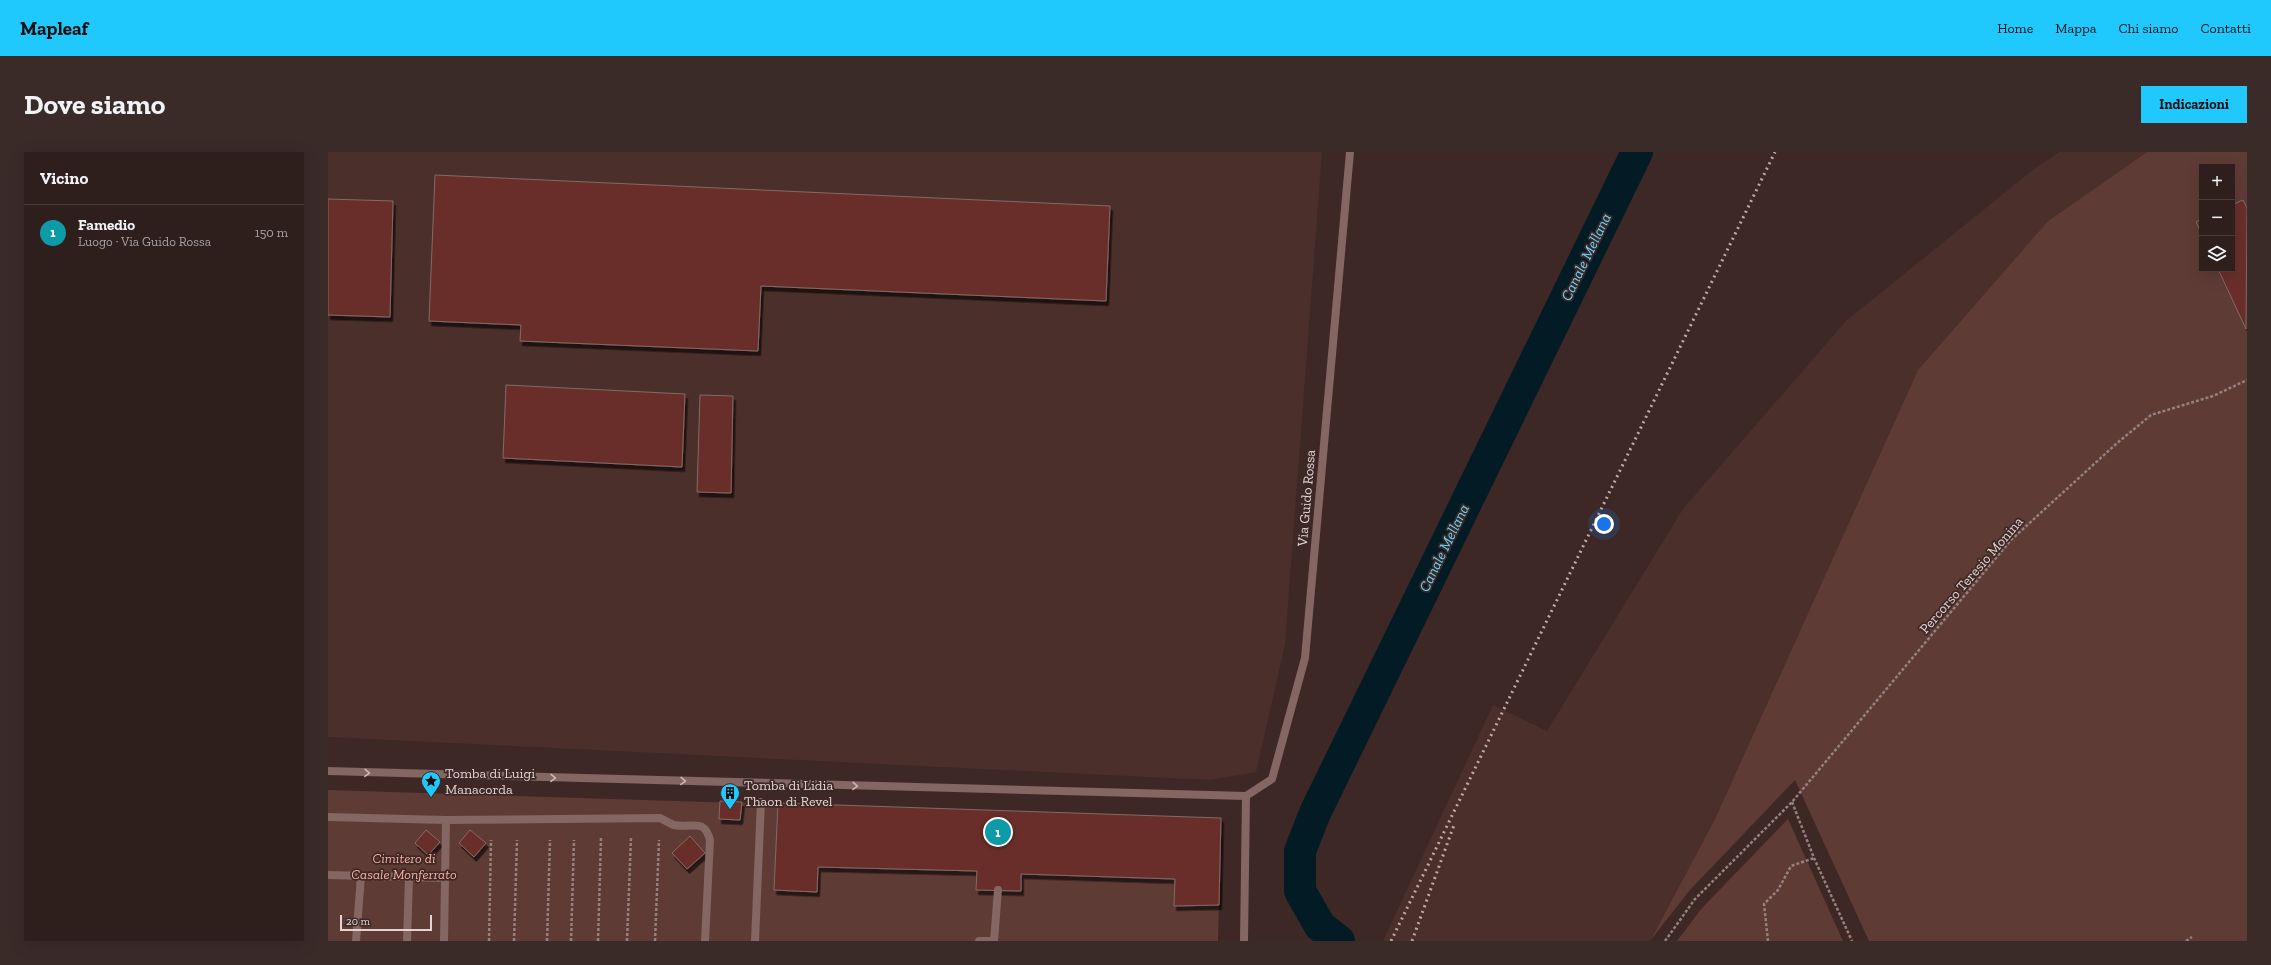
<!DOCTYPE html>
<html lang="it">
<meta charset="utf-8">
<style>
:root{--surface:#2e1e1c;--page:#3a2b29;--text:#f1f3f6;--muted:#a7a2a3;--line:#493c3b;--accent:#1fc9fd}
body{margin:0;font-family:"Zilla Slab",serif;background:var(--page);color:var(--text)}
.controls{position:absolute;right:12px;top:12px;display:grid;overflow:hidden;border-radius:0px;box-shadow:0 4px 16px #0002}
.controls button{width:36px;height:36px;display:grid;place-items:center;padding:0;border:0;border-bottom:1px solid var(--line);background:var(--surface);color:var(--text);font:20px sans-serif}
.scale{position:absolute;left:12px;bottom:10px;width:92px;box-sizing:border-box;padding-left:4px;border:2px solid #e2d4d2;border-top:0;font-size:11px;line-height:14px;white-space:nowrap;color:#e2d4d2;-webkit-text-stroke:3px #3d2826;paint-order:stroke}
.you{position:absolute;left:1276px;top:372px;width:14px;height:14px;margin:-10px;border:3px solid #fff;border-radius:50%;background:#1a73e8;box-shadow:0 0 0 6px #1a73e833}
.badge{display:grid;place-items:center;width:26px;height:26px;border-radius:50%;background:var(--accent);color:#fff;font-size:13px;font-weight:700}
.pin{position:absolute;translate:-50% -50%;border:2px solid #fff;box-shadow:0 1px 4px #0006}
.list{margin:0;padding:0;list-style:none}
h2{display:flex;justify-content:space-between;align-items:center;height:52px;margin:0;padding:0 16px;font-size:17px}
h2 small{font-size:13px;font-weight:400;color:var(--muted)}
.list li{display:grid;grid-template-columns:26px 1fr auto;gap:12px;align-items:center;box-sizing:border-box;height:56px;padding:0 16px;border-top:1px solid var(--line)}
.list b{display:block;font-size:15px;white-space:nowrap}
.list p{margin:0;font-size:13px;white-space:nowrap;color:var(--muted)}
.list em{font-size:13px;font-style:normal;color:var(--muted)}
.icon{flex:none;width:22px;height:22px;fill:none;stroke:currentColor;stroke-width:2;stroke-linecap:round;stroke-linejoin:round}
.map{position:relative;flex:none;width:1919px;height:789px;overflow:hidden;border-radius:0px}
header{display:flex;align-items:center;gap:24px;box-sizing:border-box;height:56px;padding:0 20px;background:var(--accent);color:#111}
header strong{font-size:19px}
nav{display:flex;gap:22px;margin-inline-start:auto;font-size:14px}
.intro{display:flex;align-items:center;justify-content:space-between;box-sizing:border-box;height:96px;padding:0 24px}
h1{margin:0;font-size:28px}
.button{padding:10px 18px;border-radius:0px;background:var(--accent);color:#111;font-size:14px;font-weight:700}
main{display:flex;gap:24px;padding:0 24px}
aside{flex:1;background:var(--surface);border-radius:0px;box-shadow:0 4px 16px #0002}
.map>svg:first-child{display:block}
.built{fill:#4b2f2b}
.green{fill:#5f3b36;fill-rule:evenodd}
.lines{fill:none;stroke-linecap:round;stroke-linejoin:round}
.canal{stroke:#031b24;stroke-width:32}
.building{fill:#692e29;stroke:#836a67;filter:url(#shadow)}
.path{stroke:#948280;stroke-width:2.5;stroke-dasharray:3 2;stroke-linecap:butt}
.lane{stroke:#846662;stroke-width:8}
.street{stroke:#846662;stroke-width:8}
.rail{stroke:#baaaa8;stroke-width:3;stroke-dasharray:2 4;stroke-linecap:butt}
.oneway{stroke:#cab8b6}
.labels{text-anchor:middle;stroke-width:3.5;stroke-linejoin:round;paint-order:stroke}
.street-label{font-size:14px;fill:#e2d4d2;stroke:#3d2826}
.poi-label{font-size:14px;fill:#e2d4d2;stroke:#3d2826;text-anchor:start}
.park-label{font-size:14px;font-style:italic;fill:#fbaea4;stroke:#3d2826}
.water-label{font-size:15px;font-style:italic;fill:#65d3fd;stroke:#3d2826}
</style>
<header>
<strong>Mapleaf</strong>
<nav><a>Home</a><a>Mappa</a><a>Chi siamo</a><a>Contatti</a></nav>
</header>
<div class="intro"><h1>Dove siamo</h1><a class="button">Indicazioni</a></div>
<main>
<aside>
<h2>Vicino<small></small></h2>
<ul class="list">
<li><span class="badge" style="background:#0f9aa8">1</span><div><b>Famedio</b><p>Luogo · Via Guido Rossa</p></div><em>150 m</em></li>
</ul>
</aside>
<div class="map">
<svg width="1919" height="789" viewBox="0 0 1919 789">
<defs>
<filter id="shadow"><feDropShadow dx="2.5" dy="4.5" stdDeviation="0" flood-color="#0009"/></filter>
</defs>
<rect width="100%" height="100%" fill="#3d2826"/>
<path class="built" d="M0 0H994L957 492 928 620 882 628 0 585Z
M1731 0H1819L1720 69 1590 218 1387 667 1322 789H1055L1165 553 1219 579 1355 357 1518 169 1706 17Z"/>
<path class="green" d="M1819 0H1919V789H1541L1467 628 1361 739 1322 789 1387 667 1590 218 1720 69ZM1874 15H1904V117H1874Z
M0 638 893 666 890 789H0Z
M1460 667 1515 789H1349L1374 756Z"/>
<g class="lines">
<path class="canal" d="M1011 789 992 774 972 739V699L987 661 1309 0"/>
</g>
<path class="building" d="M107 23 782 54 778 149 433 134 430 199 192 189 193 173 101 169Z
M0 47 65 49 62 165 0 163Z
M1915 48 1919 56 1918 177 1890 117H1904V53Z
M1874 67V83L1868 70Z
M178 233 357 242 354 315 175 306Z
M372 243 405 244 403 341 369 340Z
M392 649 414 650 412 668 391 667Z
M450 651 893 666 891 753 846 754 847 727 693 722V739L648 738 649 719 490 715 489 740 446 738Z
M98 678 112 690 100 703 87 691Z
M142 678 158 691 146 705 131 691Z
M362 684 377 701 359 717 344 701Z"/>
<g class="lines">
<path class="path" d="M1464 650 1486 706 1524 789
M161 789 163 688
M186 789 189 688
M219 789 222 688
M243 789 246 688
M270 789 273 686
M299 789 303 686
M327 789 331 688
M1337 789 1367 747 1464 650 1683 388 1788 292 1823 263 1885 244 1919 228
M1440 789 1436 752 1450 738 1463 714 1486 706
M1858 789 1864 785"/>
<path class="lane" d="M916 789 918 644"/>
<path class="street" d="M0 619 918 644 944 627 977 506 1022 0
M0 665 118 668 332 666C337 668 342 672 346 673 364 677 376 665 382 688L377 789
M0 723 118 726
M28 789 33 724
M79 789 81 725
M116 789 118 668
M427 789 433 650
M651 789H665
M666 789 670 738"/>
<path class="rail" d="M1063 789 1447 0
M1084 789 1126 673"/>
</g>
<defs><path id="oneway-chevron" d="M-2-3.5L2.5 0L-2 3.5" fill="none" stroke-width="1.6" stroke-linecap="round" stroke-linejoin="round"/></defs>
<g class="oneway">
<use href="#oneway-chevron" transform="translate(39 621) rotate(2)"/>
<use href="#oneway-chevron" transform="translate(225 626) rotate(2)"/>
<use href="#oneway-chevron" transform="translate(355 629) rotate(2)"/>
<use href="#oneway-chevron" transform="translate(527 634) rotate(2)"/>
</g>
<defs>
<symbol id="sight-pin" viewBox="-11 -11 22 30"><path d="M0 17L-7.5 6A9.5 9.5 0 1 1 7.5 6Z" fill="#1fc9fd" stroke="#3d2826"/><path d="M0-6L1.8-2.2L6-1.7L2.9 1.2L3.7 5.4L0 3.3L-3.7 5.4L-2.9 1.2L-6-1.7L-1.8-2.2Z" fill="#111"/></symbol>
<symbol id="building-pin" viewBox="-11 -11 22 30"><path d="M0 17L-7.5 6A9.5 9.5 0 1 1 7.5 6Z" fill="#1fc9fd" stroke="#3d2826"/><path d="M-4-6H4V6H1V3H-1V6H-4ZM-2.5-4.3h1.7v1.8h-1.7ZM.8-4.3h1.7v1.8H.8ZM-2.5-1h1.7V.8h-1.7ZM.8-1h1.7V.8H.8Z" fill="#111"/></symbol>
</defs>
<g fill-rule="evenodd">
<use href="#sight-pin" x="92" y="618" width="22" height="30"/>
<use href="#building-pin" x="391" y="630" width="22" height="30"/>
</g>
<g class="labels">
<g class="street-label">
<text transform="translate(978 346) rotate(-85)" y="5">Via Guido Rossa</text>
<text transform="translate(1643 423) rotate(-49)" y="5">Percorso Teresio Monina</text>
</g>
<g class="poi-label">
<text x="117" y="626">Tomba di Luigi<tspan x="117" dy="16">Manacorda</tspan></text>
<text x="416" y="638">Tomba di Lidia<tspan x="416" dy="16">Thaon di Revel</tspan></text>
</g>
<g class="park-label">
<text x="76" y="711">Cimitero di<tspan x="76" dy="16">Casale Monferrato</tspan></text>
</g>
<g class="water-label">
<text transform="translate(1258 105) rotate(-64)" y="5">Canale Mellana</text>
<text transform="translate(1116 396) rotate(-64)" y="5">Canale Mellana</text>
</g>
</g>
</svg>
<div class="controls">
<button>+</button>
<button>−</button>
<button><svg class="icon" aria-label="layers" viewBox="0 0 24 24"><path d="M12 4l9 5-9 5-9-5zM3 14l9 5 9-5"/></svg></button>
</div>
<div class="scale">20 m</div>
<div class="you"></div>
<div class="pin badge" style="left:670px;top:680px;background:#0f9aa8">1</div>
</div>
</main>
